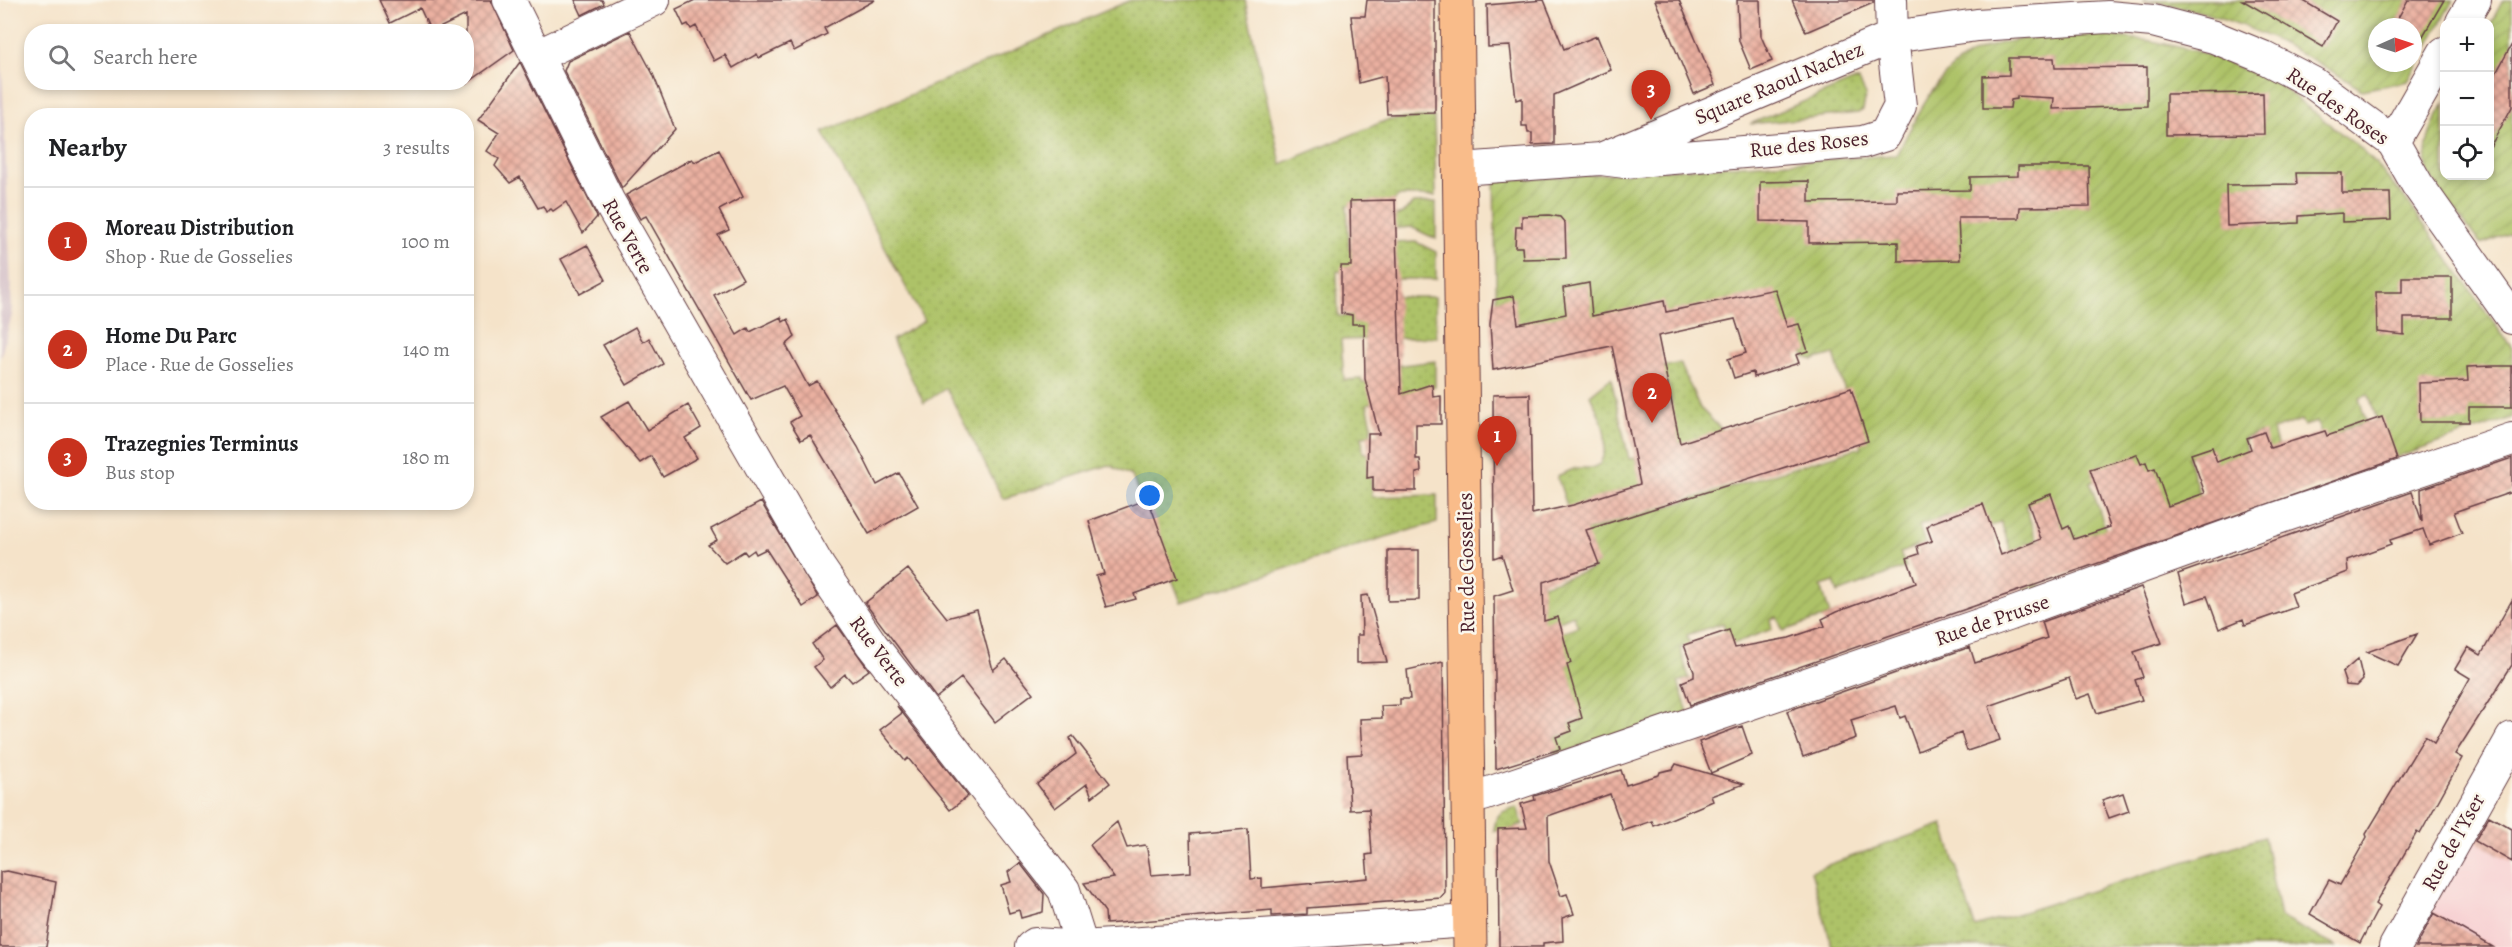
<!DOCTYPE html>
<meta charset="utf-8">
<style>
:root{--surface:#fff;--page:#f2f2f2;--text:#202124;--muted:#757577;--line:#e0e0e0;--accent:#c8321e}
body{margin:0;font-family:Alegreya,serif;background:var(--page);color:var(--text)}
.controls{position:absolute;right:18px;top:18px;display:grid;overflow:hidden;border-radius:12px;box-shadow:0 3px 9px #0003}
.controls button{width:54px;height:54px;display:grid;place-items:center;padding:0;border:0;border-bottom:2px solid var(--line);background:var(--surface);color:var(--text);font:30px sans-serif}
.compass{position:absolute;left:2368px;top:18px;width:54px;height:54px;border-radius:50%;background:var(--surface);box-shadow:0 3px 9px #0003;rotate:87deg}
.you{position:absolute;left:1150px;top:496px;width:21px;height:21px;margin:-15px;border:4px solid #fff;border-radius:50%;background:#1a73e8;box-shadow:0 0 0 9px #1a73e833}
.badge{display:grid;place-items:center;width:39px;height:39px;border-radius:50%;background:var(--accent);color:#fff;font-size:20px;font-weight:700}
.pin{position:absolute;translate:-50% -50px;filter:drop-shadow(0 2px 3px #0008)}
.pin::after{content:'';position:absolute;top:32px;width:21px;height:18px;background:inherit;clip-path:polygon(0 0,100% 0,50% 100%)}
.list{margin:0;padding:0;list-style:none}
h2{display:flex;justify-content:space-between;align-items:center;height:78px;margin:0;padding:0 24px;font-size:26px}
h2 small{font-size:20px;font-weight:400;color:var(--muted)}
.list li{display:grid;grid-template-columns:39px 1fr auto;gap:18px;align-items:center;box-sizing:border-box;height:108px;padding:0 24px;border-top:2px solid var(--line)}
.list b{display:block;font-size:22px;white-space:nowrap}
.list p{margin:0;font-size:20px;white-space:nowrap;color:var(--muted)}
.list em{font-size:20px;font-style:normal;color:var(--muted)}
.icon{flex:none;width:33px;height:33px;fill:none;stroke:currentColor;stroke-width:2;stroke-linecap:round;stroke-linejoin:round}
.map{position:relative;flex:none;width:2512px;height:947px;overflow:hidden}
.search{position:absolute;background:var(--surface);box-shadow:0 3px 9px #0003;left:24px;top:24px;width:450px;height:66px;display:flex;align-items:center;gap:15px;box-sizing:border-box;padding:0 21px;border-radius:24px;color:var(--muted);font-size:22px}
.panel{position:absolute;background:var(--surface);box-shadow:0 3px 9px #0003;left:24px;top:108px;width:450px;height:402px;border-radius:24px}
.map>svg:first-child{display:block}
.built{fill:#f7cfd1}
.industrial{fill:#d2bdc6}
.grass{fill:url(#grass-dots);stroke:#7c7049;stroke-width:1.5}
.garden{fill:url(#garden-furrows);stroke:#7c7049;stroke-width:1.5;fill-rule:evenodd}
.building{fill:url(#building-cross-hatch)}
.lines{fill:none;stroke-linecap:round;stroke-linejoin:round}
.minor-casing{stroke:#643c43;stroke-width:34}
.major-casing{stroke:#643c43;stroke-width:35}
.minor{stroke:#fff;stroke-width:32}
.major{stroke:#f9bc8a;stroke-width:33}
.labels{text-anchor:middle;stroke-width:5;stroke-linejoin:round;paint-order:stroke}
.street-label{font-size:21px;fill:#4a1f2b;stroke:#fbf7ec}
</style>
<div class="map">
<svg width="2512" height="947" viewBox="0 0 2512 947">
<defs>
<pattern id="grass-dots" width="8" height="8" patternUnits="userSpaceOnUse" patternTransform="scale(1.5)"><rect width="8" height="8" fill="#adc267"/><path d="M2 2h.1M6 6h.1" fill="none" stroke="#96a65a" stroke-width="1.8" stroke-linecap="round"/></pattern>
<pattern id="garden-furrows" width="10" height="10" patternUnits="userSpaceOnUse" patternTransform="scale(1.5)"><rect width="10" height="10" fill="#adc267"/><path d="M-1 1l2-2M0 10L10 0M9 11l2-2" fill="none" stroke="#96a65a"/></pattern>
<pattern id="building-cross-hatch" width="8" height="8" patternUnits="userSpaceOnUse" patternTransform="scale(1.5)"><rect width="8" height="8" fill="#ebb1a1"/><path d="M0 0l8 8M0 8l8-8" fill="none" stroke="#c08f83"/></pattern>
</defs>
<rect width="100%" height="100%" fill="#fbf7ec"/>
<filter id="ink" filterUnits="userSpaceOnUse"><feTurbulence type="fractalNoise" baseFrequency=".0167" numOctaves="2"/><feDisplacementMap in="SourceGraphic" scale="12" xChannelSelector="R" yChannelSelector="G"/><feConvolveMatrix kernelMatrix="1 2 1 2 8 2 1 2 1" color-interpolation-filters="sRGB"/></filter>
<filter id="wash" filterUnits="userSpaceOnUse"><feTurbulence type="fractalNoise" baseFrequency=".008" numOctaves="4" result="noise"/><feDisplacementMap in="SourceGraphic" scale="24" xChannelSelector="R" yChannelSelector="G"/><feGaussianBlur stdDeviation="1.35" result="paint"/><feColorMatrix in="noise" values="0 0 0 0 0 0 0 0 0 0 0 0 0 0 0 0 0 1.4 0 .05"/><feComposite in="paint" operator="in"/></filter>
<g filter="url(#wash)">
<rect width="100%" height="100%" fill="#f5e3c9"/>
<path class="built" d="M2480 818 2512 836V947H2413Z"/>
<path class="industrial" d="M0 20 12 315 0 359Z"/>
<path class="grass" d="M1131 0H1245L1281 164 1387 120 1434 117 1436 196H1400L1390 203 1347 205 1349 249 1391 248V243L1416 242 1436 252V279H1394L1337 271 1338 316 1394 318V297H1435L1436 337 1341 340 1344 380 1361 379 1362 383 1396 382 1395 366 1435 361V386L1367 404 1372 425 1370 435 1362 436 1363 453H1370L1372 497 1437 495V523L1382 538 1181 602 1132 476 1109 465 1003 499 946 388 924 403 892 340 924 321 823 132Z
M1853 81H1859L1866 95 1863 110 1858 113 1750 124Z
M1436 202V239L1411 227 1391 229V217L1402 214 1413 203Z
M1680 363 1700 408 1722 430 1658 488 1569 512 1557 476 1576 468H1592L1600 464C1612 438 1601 418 1590 395L1611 378 1629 459 1676 449 1659 368Z
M1517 807 1523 824 1508 831H1494C1495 814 1501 811 1517 807Z
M1943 824 1975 927 2264 837 2280 917 2337 947H1832L1811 871Z"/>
<path class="garden" d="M2142 0H2453L2408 81 2362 90C2291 44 2227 11 2142 0ZM2377 27H2413V63H2377Z
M2503 0H2512V233L2480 244C2470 229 2433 184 2428 171 2421 147 2433 123 2444 104V176H2490V25Z
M2099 35 2153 41 2203 53 2275 82 2360 148 2377 165 2412 208 2512 348V418L2389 460 2369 395 2359 398 2366 422 2342 429 2344 438 2324 443 2317 422 2304 426 2301 420 2273 430 2283 467 2265 451 2259 433 2243 438 2248 455 2212 463 2208 451 2188 457 2200 496 2179 503 2190 538 2163 548 2139 475 2109 476 2090 482 2117 564 2101 570 2090 535 2071 541 2061 530 2050 497 2025 505 2037 540 2026 544 2042 591 2026 596 2001 522 1986 528C1952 512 1955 512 1919 526L1925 543 1900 553 1906 567 1838 593 1834 582 1821 586 1830 615 1783 631 1777 617 1770 619 1772 629 1730 645 1723 623 1687 635 1690 645 1680 648 1689 678 1678 682 1688 712 1556 755 1549 739 1567 735 1564 726 1581 721 1554 635 1578 626 1573 615 1541 629 1521 592 1593 569 1588 554 1555 541 1861 447 1834 354 1813 360 1805 357 1796 329 1756 341 1747 317 1593 316 1497 333 1494 181 1896 155C1911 129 1924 99 1944 76 1982 32 2046 38 2099 35Z"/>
<g id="blocks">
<path class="building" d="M379 0H491L514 50 466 84V15L431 32 420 8 390 23Z
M575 0H602L604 4 582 15Z
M695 0H875L824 28 827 34 794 51 790 43 759 58 757 54 733 68 725 55 714 61 696 26 691 29 688 24 684 26 676 9Z
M1367 0H1435V113L1387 114 1385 76 1359 83 1351 16H1365Z
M1544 0 1564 49 1597 36 1611 70 1554 95V144L1532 145V133H1528L1527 126H1522V98L1516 100 1510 46 1488 47 1487 5Z
M1655 0H1679L1715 85 1694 94Z
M1737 0H1760L1761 36 1772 61 1751 70 1739 41Z
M1792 0H1873V3L1806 32Z
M2242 0H2302L2337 21 2323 47Z
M2408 0H2444L2413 53V27H2393Z
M630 31 653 74 675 129 622 188 564 71 568 61Z
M2512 44V107L2490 147V84Z
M2009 58H2054L2055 68 2147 67V106L2053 109 2054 98 2017 96V99L2011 100 2010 108H1983V76L2009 75Z
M520 62 597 217 583 233 566 202 553 211 551 209 546 212 543 206 538 208 520 177 510 183 495 166 499 159 487 151 499 133 478 120Z
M2263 93 2264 134 2166 135V94Z
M719 150 743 197 719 210 729 230 718 235 743 279 714 295 737 335 748 328 750 332 781 317 783 322 788 319 795 337 786 345 808 386 817 381 858 447 877 485 899 473 918 506 869 534 810 435 801 440 790 422 800 416 783 386 751 400 646 216 640 219 626 195 692 159 695 162Z
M2018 166H2089L2090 206 2020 207 2019 218H1958L1960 260 1898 261V242L1809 243V222L1760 221V182L1809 181V202L1897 201V191L1970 190V177L2018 176Z
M2296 173H2342V193H2390L2391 220 2342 222V213L2299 216V223L2227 226 2226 185 2297 184Z
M1395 200 1401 394 1432 384 1433 397 1441 396V424H1416V459H1420L1421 472 1416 473V491H1373V477L1367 478 1368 434H1379L1365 379 1364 324H1352V315L1341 313V266H1351L1350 201Z
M1549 215 1560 217 1565 223 1566 258 1523 259 1522 247H1515L1516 227H1522V216Z
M587 245 606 280 580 294 561 259Z
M2402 277H2452V318H2404V335L2377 332 2376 292H2402Z
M1589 283 1592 316 1664 301 1666 312 1775 289 1787 327 1799 324 1808 351 1796 355 1799 363 1754 377 1753 372 1734 378 1728 359 1746 353 1735 319 1658 336 1680 443 1851 388 1868 441 1586 530 1599 564 1543 582 1544 621 1558 617 1571 663 1567 665 1582 718 1569 723 1572 731 1556 737 1560 749 1496 769 1494 596 1513 590 1502 555 1494 558 1493 395 1530 394 1532 514 1573 505 1640 484 1612 346 1493 370 1490 324 1493 300 1514 296 1518 324 1566 314 1563 288Z
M635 327 643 342 649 338 663 364 627 385 603 345Z
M2493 366H2512V407H2469V422H2420L2419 383 2468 381 2467 367Z
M629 401 647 430 688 405 701 428 685 438 697 458 663 477 651 456 640 463 601 417Z
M2382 417 2397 459 1690 705 1682 682 1694 677V672L1684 645 1729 630 1735 648 1789 638 1825 626 1822 619 1836 612 1916 583 1907 558 1919 554 1917 546 1932 541 1927 527 1931 523 1983 504 2001 555 2041 539 2028 503 2051 494 2063 529 2069 526 2074 539 2110 527 2090 469 2137 455 2141 464 2146 462 2149 470 2155 468 2168 506 2205 493 2191 454 2212 447 2217 462 2251 449 2247 438 2264 432 2270 448 2325 431 2327 436Z
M2512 458V492L2454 512 2462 533 2429 545 2423 529 2390 540 2391 544 2347 560 2348 572 2291 593 2296 607 2245 625 2243 619 2219 629 2207 596 2186 603 2178 574 2412 492 2422 522 2421 489Z
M1148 499 1177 578 1134 594 1136 599 1106 607 1096 576 1104 574 1089 521Z
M761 502 818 597 803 607 766 549 756 554 754 550 747 555 744 551 725 563 708 545 717 540 711 529Z
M1388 550H1419V600L1388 601Z
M908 569 947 618 977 610 993 670 1006 659 1033 693 995 722 961 678 936 698 865 603Z
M2141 587 2162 643 2134 652 2143 677 2135 680 2142 700 2097 713 2090 694 2076 699 2069 678 1989 706 2000 740 1967 751 1961 733 1918 751 1905 716 1900 718 1896 706 1851 720 1856 738 1803 757 1787 711 1970 647 1975 663 2047 638 2042 622Z
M1368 595 1387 662 1357 663V635H1362L1361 596Z
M2512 600V665L2455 754 2462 758 2420 834 2417 832 2375 904 2379 907 2360 943 2310 914 2329 880 2340 885 2367 837 2366 834 2425 736 2434 743 2470 678 2455 669 2468 647 2481 655Z
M837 625 869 670 852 682 845 674 830 687 814 667 823 660 812 644Z
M2417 634 2398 666 2367 652Z
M2358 659 2363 680 2357 686 2346 685 2342 673Z
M1443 662 1445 893 1441 898 1307 908V914L1272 916V910L1106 924 1105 912 1084 883 1114 878 1090 845 1117 822 1127 848 1145 845 1147 849 1151 875 1191 872 1190 834 1248 829 1251 879 1262 878V888L1368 878 1366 855 1372 854 1369 809 1350 810 1347 755 1362 754 1360 719 1382 718 1381 706 1400 705V699H1410L1407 670Z
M897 706 968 796 950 810 908 758 905 761 880 730 902 713Z
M1742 726 1752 755 1711 773 1699 742Z
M1073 736 1110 783 1092 797 1087 784 1055 808 1037 784 1076 754 1070 738Z
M1676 764 1744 784 1711 796 1713 801 1654 826 1652 821 1623 831 1610 794 1548 816 1549 861 1561 896 1567 894 1574 914 1562 918 1563 941 1543 943V947H1499L1498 829 1527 828 1521 804 1535 800 1534 796 1621 770 1626 785 1659 775 1660 772 1673 769Z
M2123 793 2129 811 2109 818 2102 800Z
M2489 816 2512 829V862L2475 841Z
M1020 863 1044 894 1043 912 1021 918 1019 910 1009 913 1001 885 1011 882 1008 872Z
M7 871 56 882 46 947H0V872Z
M2434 913 2493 947H2416Z"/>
</g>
</g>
<g filter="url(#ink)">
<use href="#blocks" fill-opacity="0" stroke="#643c43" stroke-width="1.5"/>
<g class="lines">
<defs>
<path id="minor" d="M509 0 609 202 819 567 872 645 1064 890 1082 947
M2462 22 2475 0
M537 56 654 0
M2393 142 2444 53
M1601 159 1892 37 1977 25 2108 17 2153 21 2214 37 2263 57 2313 83 2393 142 2417 184 2512 318
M1460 169 1601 159 1625 162 1863 142 1885 135 1900 106 1892 37 1891 0
M1470 796 1483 795 2008 615 2269 521 2512 439
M1031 947 1035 944 1082 947 1470 921
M2395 947 2512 738"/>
<path id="major" d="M1457 0 1470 947"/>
</defs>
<use href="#minor" class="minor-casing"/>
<use href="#major" class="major-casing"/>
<use href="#minor" class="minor"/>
<use href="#major" class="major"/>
</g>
</g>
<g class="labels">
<g class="street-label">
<text transform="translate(1779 83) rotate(-23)" y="7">Square Raoul Nachez</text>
<text transform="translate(2338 106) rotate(35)" y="7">Rue des Roses</text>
<text transform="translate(1809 144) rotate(-6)" y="7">Rue des Roses</text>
<text transform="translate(628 236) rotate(61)" y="7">Rue Verte</text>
<text transform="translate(1466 563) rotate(-91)" y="7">Rue de Gosselies</text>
<text transform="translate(1992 620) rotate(-19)" y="7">Rue de Prusse</text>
<text transform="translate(879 651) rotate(53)" y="7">Rue Verte</text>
<text transform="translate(2453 842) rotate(-61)" y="7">Rue de l'Yser</text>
</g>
</g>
</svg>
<div class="controls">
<button>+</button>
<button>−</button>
<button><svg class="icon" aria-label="locate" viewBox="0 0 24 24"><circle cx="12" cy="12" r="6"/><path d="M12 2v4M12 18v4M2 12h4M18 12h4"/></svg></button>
</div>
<svg class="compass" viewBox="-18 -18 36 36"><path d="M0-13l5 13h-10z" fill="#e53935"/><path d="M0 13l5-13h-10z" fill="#757577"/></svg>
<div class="you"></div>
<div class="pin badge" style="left:1497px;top:466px">1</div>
<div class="pin badge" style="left:1652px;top:423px">2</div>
<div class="pin badge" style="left:1651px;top:120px">3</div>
<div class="search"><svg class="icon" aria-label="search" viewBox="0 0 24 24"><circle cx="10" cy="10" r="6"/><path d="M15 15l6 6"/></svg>Search here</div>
<section class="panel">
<h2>Nearby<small>3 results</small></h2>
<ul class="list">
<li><span class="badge">1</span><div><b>Moreau Distribution</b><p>Shop · Rue de Gosselies</p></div><em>100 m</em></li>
<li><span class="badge">2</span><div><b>Home Du Parc</b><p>Place · Rue de Gosselies</p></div><em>140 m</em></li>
<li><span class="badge">3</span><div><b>Trazegnies Terminus</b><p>Bus stop</p></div><em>180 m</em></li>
</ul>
</section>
</div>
